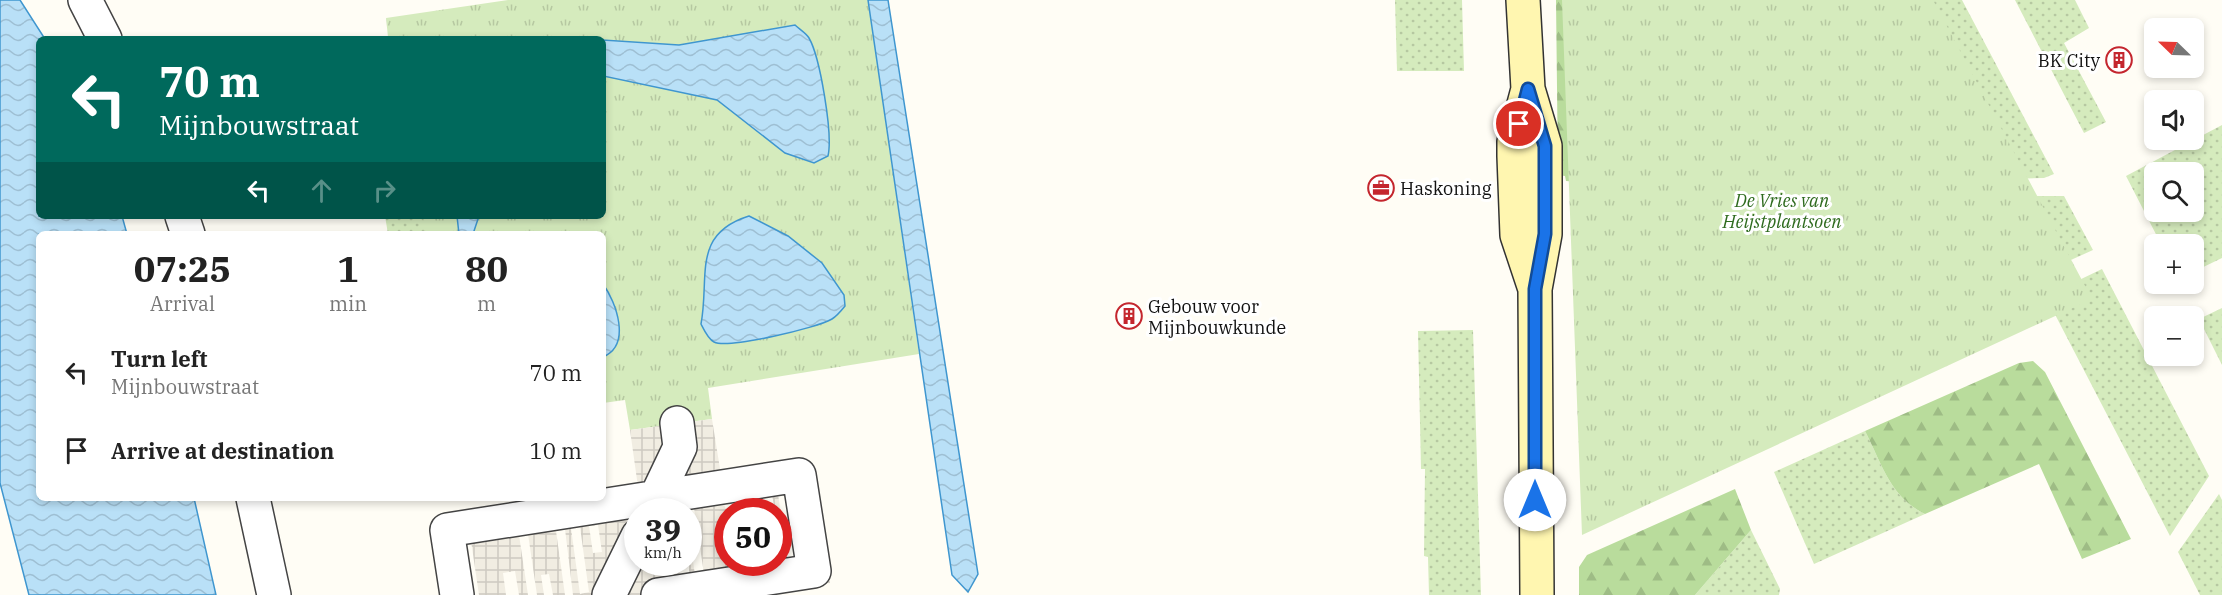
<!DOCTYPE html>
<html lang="en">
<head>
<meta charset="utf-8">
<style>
  :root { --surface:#fff; --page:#f6f6f6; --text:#222; --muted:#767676 }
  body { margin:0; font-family:"IBM Plex Serif",serif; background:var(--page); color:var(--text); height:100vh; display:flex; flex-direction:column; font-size:22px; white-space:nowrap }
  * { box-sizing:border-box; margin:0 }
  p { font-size:20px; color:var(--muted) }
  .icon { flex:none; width:33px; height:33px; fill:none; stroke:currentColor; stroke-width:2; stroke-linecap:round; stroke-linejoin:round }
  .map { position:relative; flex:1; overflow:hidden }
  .details { position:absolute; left:36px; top:231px; width:570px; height:270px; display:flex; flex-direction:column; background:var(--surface); border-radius:9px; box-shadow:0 3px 9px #0003 }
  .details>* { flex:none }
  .top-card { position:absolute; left:36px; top:36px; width:570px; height:183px; border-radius:9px; box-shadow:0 3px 9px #0003; background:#00695c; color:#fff; overflow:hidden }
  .needle { width:39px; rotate:293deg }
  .controls { position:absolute; left:2144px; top:18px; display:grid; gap:12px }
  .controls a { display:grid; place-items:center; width:60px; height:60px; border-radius:9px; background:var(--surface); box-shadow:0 3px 9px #0003; font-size:30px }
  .speed { position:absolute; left:624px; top:498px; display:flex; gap:12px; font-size:30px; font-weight:700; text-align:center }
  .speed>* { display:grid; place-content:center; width:78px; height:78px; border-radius:50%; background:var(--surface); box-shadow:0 3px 9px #0003; line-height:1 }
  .speed small { font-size:15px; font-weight:400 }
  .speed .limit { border:9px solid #d22; background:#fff; color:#111 }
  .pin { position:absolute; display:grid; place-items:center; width:51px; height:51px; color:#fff; margin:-26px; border:3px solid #fff; border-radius:50%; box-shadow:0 2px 6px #0007 }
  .me { position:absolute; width:66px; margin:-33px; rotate:0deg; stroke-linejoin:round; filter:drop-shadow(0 0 4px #0008) }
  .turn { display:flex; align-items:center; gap:21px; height:126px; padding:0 24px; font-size:27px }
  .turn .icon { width:78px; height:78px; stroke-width:2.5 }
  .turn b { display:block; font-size:42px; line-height:51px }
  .lanes { display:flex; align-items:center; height:57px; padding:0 24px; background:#0003; justify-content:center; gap:30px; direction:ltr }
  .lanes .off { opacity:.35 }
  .eta { display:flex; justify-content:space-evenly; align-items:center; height:102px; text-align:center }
  .eta b { font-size:36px; font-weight:700; line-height:42px }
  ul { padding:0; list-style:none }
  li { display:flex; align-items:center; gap:18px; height:78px; padding:0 24px }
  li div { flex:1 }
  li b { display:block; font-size:22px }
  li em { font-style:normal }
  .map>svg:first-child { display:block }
</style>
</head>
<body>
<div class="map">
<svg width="2222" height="595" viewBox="0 0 2222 595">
  <defs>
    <pattern id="grass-dots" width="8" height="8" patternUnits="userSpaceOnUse" patternTransform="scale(1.5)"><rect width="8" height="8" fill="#d5ebbd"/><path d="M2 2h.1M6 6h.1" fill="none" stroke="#b6c8a1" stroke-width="1.8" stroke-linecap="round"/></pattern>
    <pattern id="forest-firs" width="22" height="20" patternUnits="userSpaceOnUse" patternTransform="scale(1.5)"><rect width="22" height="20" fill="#b9dc9c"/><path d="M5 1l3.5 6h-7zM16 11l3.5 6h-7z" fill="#9ebc85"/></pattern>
    <pattern id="park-tufts" width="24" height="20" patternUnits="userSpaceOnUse" patternTransform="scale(1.5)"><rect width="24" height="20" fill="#d5ebbd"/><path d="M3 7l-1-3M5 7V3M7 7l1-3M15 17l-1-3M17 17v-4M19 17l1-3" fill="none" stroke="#b6c8a1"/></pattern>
    <pattern id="plaza-grid" width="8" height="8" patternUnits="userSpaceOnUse" patternTransform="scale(1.5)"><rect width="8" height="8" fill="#f1ede2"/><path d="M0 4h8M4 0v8" fill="none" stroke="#cecac1"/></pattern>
    <pattern id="water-waves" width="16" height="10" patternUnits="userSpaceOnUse" patternTransform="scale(1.5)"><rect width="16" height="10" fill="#b9e0f7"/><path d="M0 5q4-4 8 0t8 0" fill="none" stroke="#9ebfd3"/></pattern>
  </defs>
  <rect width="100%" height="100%" fill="#fffdf5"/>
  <path fill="url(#grass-dots)" fill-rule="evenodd" d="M1395 0H1462L1464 71H1397Z
    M1893 0H1962L2054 174 2044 178 2008 179Z
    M2015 0H2075L2089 28 2064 43 2106 122 2084 133Z
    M2222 125V258L2193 272V244H2161L2126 176ZM2193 172V212H2154V172Z
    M2001 196H2064L2093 250 2042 273Z
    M385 216H457L459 234H388Z
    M2102 269 2209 476 2170 536 2047 299 2050 294Z
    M2222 308V365L2199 319Z
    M1473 330 1481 595H1429L1428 557 1424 556 1425 469H1421L1418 331Z
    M1865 431C1882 464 1890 497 1925 514L1814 564 1774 472Z
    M2219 494 2222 500V595H2200L2178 552Z
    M1751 530 1780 589 1779 595H1695Z"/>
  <path fill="url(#forest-firs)" d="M1556 0H1611L1579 182 1566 181 1565 176 1558 175Z
    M2033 361 2045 372 2131 539 2082 559 2039 464 1925 514C1890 497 1882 464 1865 431L2019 363Z
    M1735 489 1751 530 1695 595H1579V567L1587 555Z"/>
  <path fill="url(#park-tufts)" d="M508 0H868L919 354 708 388 712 419 630 430 625 400 603 403V234H426L423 216H603V39H395V36L388 37 386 18Z
    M1562 0H1933L2092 299 1582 535Z"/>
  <path fill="url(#plaza-grid)" fill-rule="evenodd" d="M712 419 721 475 811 461 830 583 755 595H573L565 529 556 531 565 595H553L549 574 541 575 544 595H537L528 534 519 535 528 595H519L515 571 503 573 506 595H479L471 541 463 542 444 595 432 520 638 487 630 430ZM786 492 796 559 788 561 778 494ZM772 495 775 511 778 512 783 562 744 563 745 568 733 570 732 563 728 562 727 516 724 503 736 501 737 511H763L761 497ZM694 508 704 574 695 575 689 534V576L681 577 678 563H669L672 580 663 581 660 562H638V512L685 511ZM598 525 602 552 593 553 589 526ZM580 527 589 592 580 594 571 528Z"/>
  <path fill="url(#water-waves)" stroke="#3f96cf" stroke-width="1.5" d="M0 0H20L45 39H39V216H122L127 234H39V498H194L216 595H29L0 483Z
    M868 0H888L978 574 968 592 952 575Z
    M795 25C799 29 806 33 809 38 820 57 833 134 828 156L814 163 785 153 717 100 603 76V40L679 45Z
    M457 216H479L473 234H459Z
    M749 216 788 236 822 263 844 295 845 306C841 311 837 316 832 319 817 328 728 349 714 342 708 339 704 330 701 324 710 277 691 234 749 216Z
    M603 284C616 302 632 345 603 357Z"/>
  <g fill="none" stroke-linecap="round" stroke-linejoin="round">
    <g stroke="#444" stroke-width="36">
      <path id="street" d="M85 0 105 39
        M182 216 188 234
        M253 498 274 595
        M649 512 680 447 677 423
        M457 595 447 530 799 475 814 571 658 595
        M609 595 638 536"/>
    </g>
    <g stroke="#333" stroke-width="36">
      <path id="secondary" d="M1523 0 1528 89 1545 146V234L1535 289 1537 595
        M1528 89 1514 142V156L1517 235 1534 286"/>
    </g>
    <use href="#street" stroke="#fff" stroke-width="33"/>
    <use href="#secondary" stroke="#fff6b0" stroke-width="33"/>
  </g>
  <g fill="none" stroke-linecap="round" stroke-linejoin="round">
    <g stroke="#114b97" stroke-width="15">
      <path id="route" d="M1519 124 1528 89 1545 146V234L1535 289V500"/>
    </g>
    <use href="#route" stroke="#1a73e8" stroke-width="10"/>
  </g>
  <defs>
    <g id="building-ring" transform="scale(1.35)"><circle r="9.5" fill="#fff" stroke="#c4262e" stroke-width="1.5"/><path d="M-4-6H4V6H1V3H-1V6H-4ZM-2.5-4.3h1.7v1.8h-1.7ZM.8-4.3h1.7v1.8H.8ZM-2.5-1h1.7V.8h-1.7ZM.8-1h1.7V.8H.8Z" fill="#c4262e"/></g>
    <g id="office-ring" transform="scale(1.35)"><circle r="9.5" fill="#fff" stroke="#c4262e" stroke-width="1.5"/><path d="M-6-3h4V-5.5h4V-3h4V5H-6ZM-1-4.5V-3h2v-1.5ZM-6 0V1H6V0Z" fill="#c4262e"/></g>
  </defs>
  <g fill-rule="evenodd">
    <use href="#building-ring" x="2119" y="60"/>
    <use href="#office-ring" x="1381" y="188"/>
    <use href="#building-ring" x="1129" y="316"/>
  </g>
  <g text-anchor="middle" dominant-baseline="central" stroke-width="6" stroke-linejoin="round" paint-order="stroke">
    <g font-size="18" fill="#111" stroke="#fff" text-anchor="start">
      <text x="2100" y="60" text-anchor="end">BK City</text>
      <text x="1400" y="188">Haskoning</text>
      <text x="1148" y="306">Gebouw voor<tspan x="1148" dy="21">Mijnbouwkunde</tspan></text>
    </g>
    <g font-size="18" font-style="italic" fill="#2f6b1f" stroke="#fff">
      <text x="1782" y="200">De Vries van<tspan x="1782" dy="21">Heijstplantsoen</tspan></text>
    </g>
  </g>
</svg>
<div class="controls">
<a><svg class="needle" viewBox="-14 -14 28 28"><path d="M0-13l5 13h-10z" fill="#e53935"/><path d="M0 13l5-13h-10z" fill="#767676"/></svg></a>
<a><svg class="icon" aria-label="sound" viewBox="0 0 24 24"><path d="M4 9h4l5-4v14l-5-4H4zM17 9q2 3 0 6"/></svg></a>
<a><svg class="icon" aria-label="search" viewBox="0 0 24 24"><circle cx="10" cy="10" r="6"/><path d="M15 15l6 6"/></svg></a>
<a>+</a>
<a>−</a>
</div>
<div class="speed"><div>39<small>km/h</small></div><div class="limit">50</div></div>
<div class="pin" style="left:1519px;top:124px;background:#d93025"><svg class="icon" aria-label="arrive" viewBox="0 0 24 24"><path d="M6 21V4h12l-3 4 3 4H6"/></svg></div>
<svg class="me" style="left:1535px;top:500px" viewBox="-20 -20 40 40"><circle r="19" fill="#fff"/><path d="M0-13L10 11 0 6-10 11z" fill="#1a73e8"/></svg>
<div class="top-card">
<div class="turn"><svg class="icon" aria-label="left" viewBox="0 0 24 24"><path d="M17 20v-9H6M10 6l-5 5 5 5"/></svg><div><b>70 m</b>Mijnbouwstraat</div></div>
<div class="lanes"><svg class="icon" aria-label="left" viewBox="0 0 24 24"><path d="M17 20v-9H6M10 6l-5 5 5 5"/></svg><svg class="icon off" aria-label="ahead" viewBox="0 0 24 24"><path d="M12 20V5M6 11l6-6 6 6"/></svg><svg class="icon off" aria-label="right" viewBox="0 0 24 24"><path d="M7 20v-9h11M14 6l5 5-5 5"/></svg></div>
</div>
<section class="details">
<div class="eta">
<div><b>07:25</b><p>Arrival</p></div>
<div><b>1</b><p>min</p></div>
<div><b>80</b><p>m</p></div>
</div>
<ul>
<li><svg class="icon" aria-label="left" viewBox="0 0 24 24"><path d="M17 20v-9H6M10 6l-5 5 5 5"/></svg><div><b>Turn left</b><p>Mijnbouwstraat</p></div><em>70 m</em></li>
<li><svg class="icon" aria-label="arrive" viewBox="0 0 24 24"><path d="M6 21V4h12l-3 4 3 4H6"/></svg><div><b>Arrive at destination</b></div><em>10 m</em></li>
</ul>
</section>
</div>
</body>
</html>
